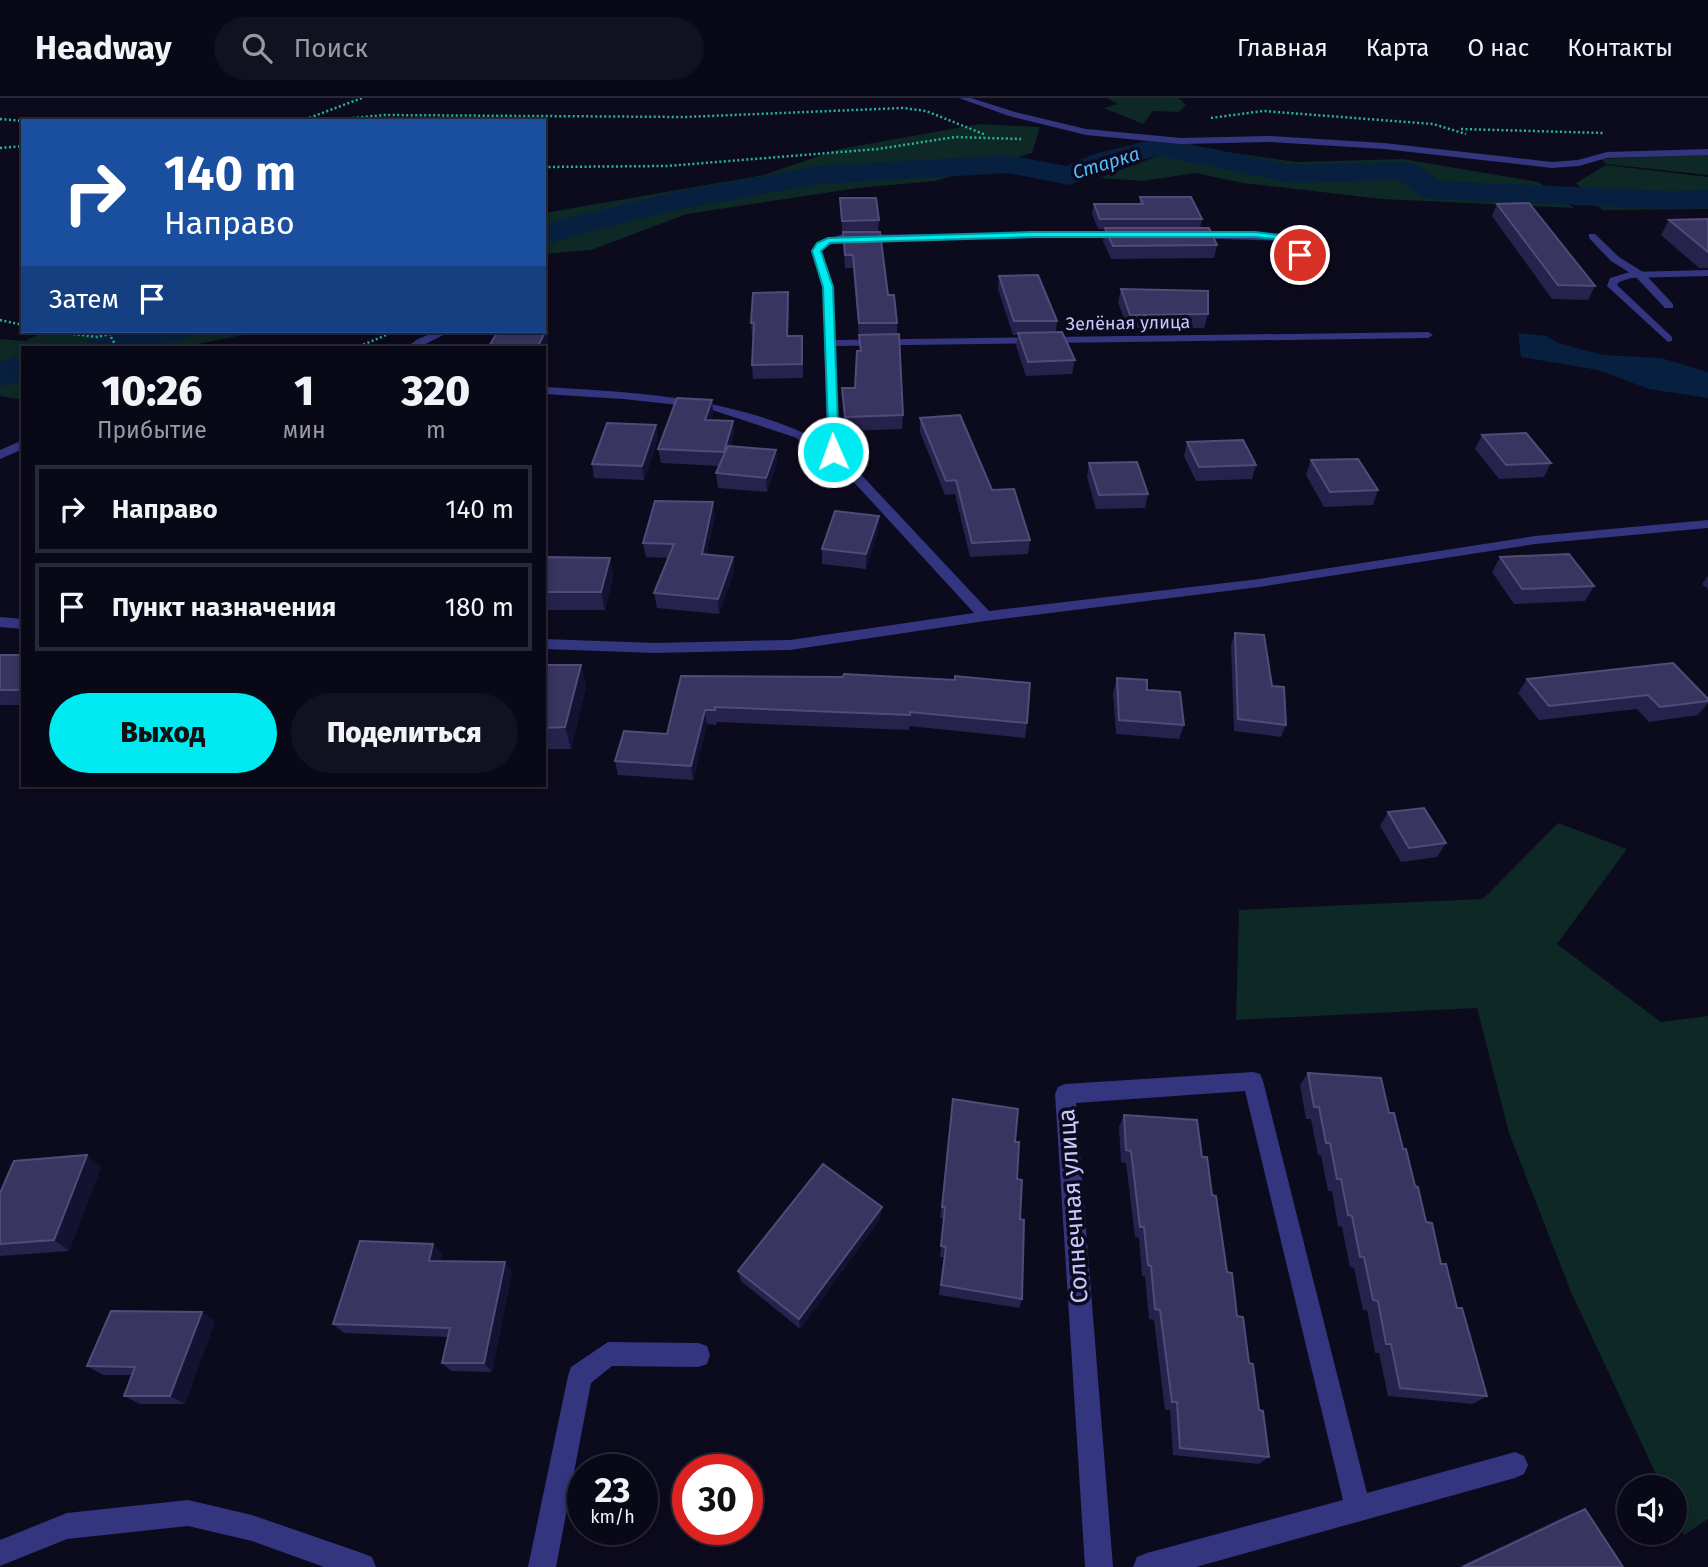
<!DOCTYPE html>
<html lang="ru">
<head>
<meta charset="utf-8">
<style>
  :root { --surface:#090816; --page:#12111f; --text:#f1f3f6; --muted:#999aa1; --line:#292935; --accent:#00eaf2 }
  body { margin:0; font-family:"Fira Sans",sans-serif; background:var(--page); color:var(--text); height:100vh; display:flex; flex-direction:column; font-size:26px; white-space:nowrap }
  * { box-sizing:border-box; margin:0 }
  p { font-size:23px; color:var(--muted) }
  .icon { flex:none; width:38px; height:38px; fill:none; stroke:currentColor; stroke-width:2; stroke-linecap:round; stroke-linejoin:round }
  .map { position:relative; flex:1; overflow:hidden }
  .side { position:absolute; left:21px; top:248px; width:525px; height:441px; display:flex; flex-direction:column; background:var(--surface); border-radius:0px; box-shadow:0 4px 10px #0003,0 0 0 2px var(--line) }
  .side>* { flex:none }
  .guide { position:absolute; left:21px; top:21px; width:525px; height:214px; border-radius:0px; box-shadow:0 4px 10px #0003,0 0 0 2px var(--line); background:#1a4fa0; color:#fff; overflow:hidden }
  .fabs { position:absolute; left:1617px; top:1377px; display:grid; gap:14px }
  .fabs a { display:grid; place-items:center; width:70px; height:70px; border-radius:50%; background:var(--surface); box-shadow:0 4px 10px #0003,0 0 0 2px var(--line); font-size:35px }
  .speed { position:absolute; left:567px; top:1356px; display:flex; gap:14px; font-size:35px; font-weight:700; text-align:center }
  .speed>* { display:grid; place-content:center; width:91px; height:91px; border-radius:50%; background:var(--surface); box-shadow:0 4px 10px #0003,0 0 0 2px var(--line); line-height:1 }
  .speed small { font-size:18px; font-weight:400 }
  .speed .limit { border:10px solid #d22; background:#fff; color:#111 }
  .pin { position:absolute; display:grid; place-items:center; width:60px; height:60px; color:#fff; margin:-30px; border:4px solid #fff; border-radius:50%; box-shadow:0 2px 7px #0007 }
  .me { position:absolute; width:77px; margin:-38px; rotate:358deg; stroke-linejoin:round; filter:drop-shadow(0 0 5px #0008) }
  .turn { display:flex; align-items:center; gap:24px; height:147px; padding:0 28px; font-size:32px }
  .turn .icon { width:91px; height:91px; stroke-width:2.5 }
  .turn b { display:block; font-size:49px; line-height:60px }
  .then { display:flex; align-items:center; height:66px; padding:0 28px; background:#0003; gap:14px; font-size:26px }
  .eta { display:flex; justify-content:space-evenly; align-items:center; height:119px; text-align:center }
  .eta b { font-size:42px; font-weight:800; line-height:49px }
  .primary-button { display:flex; gap:14px; margin-top:auto; padding:14px 28px }
  .primary-button a { flex:1; height:80px; border-radius:42px; background:var(--accent); color:#111; font-size:28px; font-weight:800; line-height:80px; text-align:center }
  .primary-button a+a { background:var(--page); color:var(--text) }
  ul { padding:0; list-style:none }
  li { display:flex; align-items:center; gap:21px; height:88px; margin:0 14px 10px; padding:0 14px; border:4px solid var(--line); border-radius:0px }
  li div { flex:1 }
  li b { display:block; font-size:26px }
  li em { font-style:normal }
  header { display:flex; align-items:center; gap:42px; box-sizing:border-box; height:98px; padding:0 35px; background:var(--surface); border-bottom:2px solid var(--line) }
  header strong { font-size:33px }
  nav { display:flex; gap:38px; margin-inline-start:auto; font-size:24px }
  .search { width:490px; height:63px; background:var(--page); display:flex; align-items:center; gap:18px; box-sizing:border-box; padding:0 24px; border-radius:38px; color:var(--muted); font-size:26px }
  .map>svg:first-child { display:block }
</style>
</head>
<body>
<header>
<strong>Headway</strong>
<div class="search"><svg class="icon" aria-label="search" viewBox="0 0 24 24"><circle cx="10" cy="10" r="6"/><path d="M15 15l6 6"/></svg>Поиск</div>
<nav><a>Главная</a><a>Карта</a><a>О нас</a><a>Контакты</a></nav>
</header>
<div class="map">
<svg width="1708" height="1469" viewBox="0 0 1708 1469">
  <rect width="100%" height="100%" fill="#0c0a1d"/>
  <path fill="#0d2825" d="M1107 0H1179L1186 7 1179 14 1153 13 1143 26 1104 10 1118 6Z
    M980 26 1040 29 1032 55 935 83 858 90 687 116 591 152 544 156V115L764 77 839 51Z
    M1185 48 1297 64 1403 61 1538 84 1574 110 1382 101 1243 85 1195 75 1143 83 1099 80Z
    M1708 56V77L1606 66 1602 61Z
    M1606 67 1708 79V111L1602 112 1576 85Z
    M45 233H263L177 250H23V302L0 298V241L25 243Z
    M1558 725 1627 751 1557 846 1661 924 1708 918V1421L1684 1437 1675 1417V1390L1662 1389 1571 1194 1509 1035 1477 910 1236 922 1239 812 1483 801Z"/>
  <path fill="#08203f" d="M1518 235 1546 238 1558 245 1603 257 1661 260 1708 274V300L1649 291 1598 272 1521 259Z"/>
  <g fill="none" stroke-linecap="round" stroke-linejoin="round">
    <path fill="#08203f" fill-rule="evenodd" d="M1159 40 1292 67 1406 64 1417 67 1440 83 1668 93 1708 92V110L1668 111 1433 101 1422 99 1399 82 1292 85 1159 58 1114 68 1070 87 1008 75 819 86 671 113 544 146V126L670 95 819 68 1008 57 1066 68 1094 56Z
      M126 233H191L185 241 147 250H83L89 242Z
      M23 258V282L0 288V264Z"/>
    <path stroke="#26b4a2" stroke-width="2.5" stroke-dasharray="2 2.5" stroke-linecap="butt" d="M1211 20 1263 13 1433 26 1466 36
      M0 21 23 23
      M301 23 362 0
      M321 23 384 17 685 19 903 10 926 13 986 37
      M1461 31 1603 35
      M0 50 23 48
      M544 69 667 68 878 51 955 39 1021 41
      M0 222 23 227
      M51 233 97 239 124 233
      M111 239 117 250
      M355 250 396 233"/>
    <path fill="#33357f" fill-rule="evenodd" d="M959 0H971L1015 14 1086 31 1181 40 1269 38 1384 45 1552 64 1578 62 1607 54 1708 51V57L1607 60 1579 68 1552 70 1384 51 1269 44 1181 46 1086 37 1009 18Z
      M1589 136H1595L1619 159 1643 174 1673 206V210H1665L1635 178 1611 163 1589 140Z
      M1284 138H1290L1317 174 1316 176H1308L1282 140Z
      M437 233H451L418 250H405L418 241Z
      M23 342V351L0 361V352Z
      M608 1244 698 1245 707 1248 710 1257 707 1266 698 1269 612 1268 591 1285 556 1469H528L568 1278 571 1269Z"/>
    <path fill="#33357f" fill-rule="evenodd" d="M1126 134 1129 135V139L841 143 824 149 822 153 833 189 835 242 1428 234 1433 237 1428 240 835 248 839 353 989 513 1259 481 1535 438 1708 422V430L1535 446 1259 489 985 523 790 552 655 555 544 551V541L655 545 790 542 974 515 829 357 794 339 706 310 623 301 544 296V289C644 295 736 299 827 346L823 189 812 153 817 145 840 137Z
      M1186 135 1287 137 1292 140 1287 143 1189 140 1186 139Z
      M1708 172V178L1631 180 1619 184 1617 187 1672 239V243L1668 244 1607 188 1610 180 1630 174Z
      M0 519 23 521V531L0 529Z
      M1253 974 1260 976 1263 983 1367 1395 1515 1354 1524 1358 1528 1367 1524 1376 1515 1380 1196 1469H1133L1137 1459 1147 1455 1343 1402 1245 993 1076 1005 1113 1469H1085L1055 996 1058 989 1065 986Z
      M188 1402 252 1417 362 1455 372 1459 376 1469H324L252 1443 188 1428 67 1441 0 1468V1442L67 1415Z"/>
  </g>
  <path fill="#27224c" d="M1140 99 1202 121 1200 130 1217 147 1214 160 1111 161 1103 143 1105 131H1098L1092 116 1094 106H1139Z
    M840 100 879 122 878 134 888 197 897 225V236L903 317 902 331 845 333 842 290H855L860 253 859 239 853 170H845Z
    M1497 106 1595 188 1588 202 1552 201 1492 118Z
    M1708 121V170H1699L1661 137 1669 122Z
    M999 178 1057 223 1056 234 1075 262 1072 276 1026 278 1016 248 1018 237H1013L998 191Z
    M1121 191 1208 216 1204 230H1128L1118 205Z
    M789 208 788 238H802L803 280 753 281 752 267 754 239H752L751 225Z
    M712 302 713 316 711 322 733 323 734 337 731 348 776 352 777 366 767 394 718 390 716 375 720 368 661 365 658 351Z
    M920 320 992 392 1030 442 1028 456 970 459 955 396 945 397 920 334Z
    M656 327 658 341 644 382 594 380 592 366Z
    M1482 337 1551 365 1544 379 1499 381 1475 351Z
    M1187 344 1256 367 1252 381 1196 383 1184 358Z
    M1311 362 1378 392 1373 407 1324 409 1306 377Z
    M1089 365 1148 396 1145 410 1096 411 1087 379Z
    M713 404 715 419 706 457 733 459 734 474 719 516 657 510 654 495 669 460 646 459 643 445Z
    M879 418 878 433 866 471 822 466V451Z
    M544 459 610 460 613 478 605 512H544Z
    M1500 459 1594 488 1585 503 1514 506 1492 474Z
    M1708 478V491L1702 486Z
    M1235 535 1272 588 1286 627 1281 639 1234 633 1231 547Z
    M0 557H23V607H0Z
    M544 567H581L586 589 571 651H544Z
    M681 578 1027 625 1025 640 909 628V632L717 624 716 627 707 626 693 682 618 677 615 663 667 636Z
    M1117 580 1147 592 1184 627 1179 641 1116 636 1113 595Z
    M1527 581 1708 601V605L1698 617 1649 624 1637 611 1539 622 1518 595Z
    M1388 714 1446 745 1437 759 1401 764 1380 728Z
    M1308 975 1389 1015 1403 1051 1426 1124 1457 1210 1487 1298 1473 1306 1388 1298 1379 1255H1375L1367 1212H1363L1354 1170 1350 1169 1342 1129 1338 1128 1332 1093H1328L1321 1057H1318L1311 1021H1306L1300 987Z
    M953 1001 1015 1044 1020 1121 1022 1201 1019 1210 939 1197 944 1159H940L944 1120H940Z
    M1124 1017 1202 1059 1212 1097 1227 1174 1249 1265 1269 1359 1259 1366 1173 1357 1170 1312H1165L1154 1222 1149 1221 1145 1178H1142L1139 1140 1135 1139 1126 1065 1121 1064 1119 1029Z
    M101 1069 69 1153 0 1158V1095Z
    M881 1120 800 1231 741 1183 738 1173Z
    M442 1156 440 1163 505 1164 512 1174 492 1274 451 1273 442 1265 448 1239 344 1235 333 1226Z
    M215 1223 185 1306H140L124 1298 132 1277H103L87 1268Z
    M1585 1411 1623 1469H1459L1568 1417Z"/>
  <path fill="#151131" d="M546 232 549 245 544 255V250H537Z
    M712 302 713 316 706 336 705 322Z
    M733 323 734 337 725 368 724 354Z
    M656 327 658 341 644 382 642 368Z
    M776 352 777 366 767 394 766 380Z
    M713 404 715 419 703 471 702 456Z
    M879 418 878 433 866 471V456Z
    M733 459 734 474 719 516 718 501Z
    M610 460 613 478 605 512 601 494Z
    M581 567 586 589 571 651 565 629Z
    M705 612 707 626 693 682 691 668Z
    M87 1057 101 1069 69 1153 54 1142Z
    M882 1109 881 1120 800 1231 799 1221Z
    M433 1146 442 1156 437 1173 429 1163Z
    M505 1164 512 1174 492 1274 484 1265Z
    M202 1214 215 1223 185 1306 170 1298Z"/>
  <path fill="#393460" stroke="#504b79" stroke-width="2" d="M1140 99H1191L1202 121H1100L1094 106H1143Z
    M840 100H876L879 122 842 123Z
    M1529 105 1595 188 1558 187 1497 106Z
    M1708 121V154L1669 122Z
    M1105 130H1209L1217 147 1113 148Z
    M843 134H880L888 197H894L897 225H859L853 157H845Z
    M1038 177 1057 223H1014L999 178Z
    M1121 191 1208 193V216L1130 217Z
    M788 194 787 238H802V266L752 267 754 225H751L753 195Z
    M544 232H546L537 250H488L498 233H544Z
    M1062 234 1075 262 1028 264 1018 235Z
    M899 236 903 317 845 319 842 290H855L857 253H861L859 237Z
    M677 300 712 302 705 322 733 323 724 354 658 351Z
    M960 317 992 392 1014 391 1030 442 972 445 956 382 946 383 920 320Z
    M607 325 656 327 642 368 592 366Z
    M1526 335 1551 365 1506 367 1482 337Z
    M1243 342 1256 367 1199 369 1187 344Z
    M728 348 776 352 766 380 716 375Z
    M1358 361 1378 392 1330 394 1311 362Z
    M1137 364 1148 396 1099 397 1089 365Z
    M655 403 713 404 702 456 733 459 718 501 654 495 674 446 643 445Z
    M835 413 879 418 866 456 822 451Z
    M1569 456 1594 488 1522 491 1500 459Z
    M544 459 610 460 601 494H544Z
    M1235 535 1264 537 1272 588 1284 589 1286 627 1238 621Z
    M0 557H23V592H0Z
    M1673 565 1708 601V603L1660 609 1648 597 1549 608 1527 581Z
    M544 567H581L565 629 544 630Z
    M844 576 955 582V578L1030 585 1027 625 910 614V617L715 609V612H705L691 668 615 663 624 633 667 636 681 578 843 579Z
    M1117 580 1147 582V592L1180 594 1184 627 1119 622Z
    M1424 710 1446 745 1409 750 1388 714Z
    M1308 975 1381 980 1389 1015H1394L1403 1051H1406L1415 1088 1418 1089 1426 1124 1432 1125 1441 1166H1446L1457 1210H1462L1487 1298 1400 1290 1391 1246H1386L1378 1203 1373 1202 1364 1159H1360L1352 1118 1348 1117 1341 1081H1337L1330 1045H1326L1319 1009H1314Z
    M953 1001 1018 1011 1015 1044H1019L1017 1081 1022 1082 1020 1121 1024 1122 1022 1201 941 1187 946 1149 941 1148 945 1109H942Z
    M1124 1017 1197 1022 1202 1059H1207L1212 1097 1216 1098 1227 1174 1232 1175 1237 1218 1243 1219 1249 1265 1253 1266 1259 1312 1263 1313 1269 1359 1180 1350 1177 1304H1172L1160 1212 1155 1211 1151 1168 1148 1167 1144 1129H1140L1131 1053 1126 1052Z
    M87 1057 54 1142 0 1146V1095L14 1063Z
    M823 1066 882 1109 799 1221 738 1173Z
    M360 1143 433 1146 429 1163 505 1164 484 1265H442L450 1230 333 1226Z
    M111 1213 202 1214 170 1298H124L135 1269 87 1268Z
    M1585 1411 1623 1469H1463Z"/>
  <path fill="#00eaf2" stroke="#00989d" stroke-width="2" d="M1031 134H1255L1290 138 1304 157 1296 159 1284 142 1255 139H1031L830 145 821 153 833 189 839 354 829 357 823 189 812 153 817 145 828 140Z"/>
  <g text-anchor="middle" dominant-baseline="central" stroke-width="7" stroke-linejoin="round" paint-order="stroke">
    <g font-size="18" fill="#cac7ff" stroke="#0c0a1d">
      <text transform="translate(1128 225) rotate(-1)">Зелёная улица</text>
    </g>
    <g font-size="19" font-style="italic" fill="#5bf" stroke="#0c0a1d">
      <text transform="translate(1106 65) rotate(-17)">Старка</text>
    </g>
    <g font-size="24" fill="#cac7ff" stroke="#0c0a1d">
      <text transform="translate(1073 1108) rotate(-94)">Солнечная улица</text>
    </g>
  </g>
</svg>
<div class="fabs">
<a><svg class="icon" aria-label="sound" viewBox="0 0 24 24"><path d="M4 9h4l5-4v14l-5-4H4zM17 9q2 3 0 6"/></svg></a>
</div>
<div class="speed"><div>23<small>km/h</small></div><div class="limit">30</div></div>
<div class="pin" style="left:1300px;top:157px;background:#d93025"><svg class="icon" aria-label="arrive" viewBox="0 0 24 24"><path d="M6 21V4h12l-3 4 3 4H6"/></svg></div>
<svg class="me" style="left:833px;top:354px" viewBox="-20 -20 40 40"><circle r="17" fill="#00eaf2" stroke="#fff" stroke-width="3"/><path d="M0-11L8 9 0 5-8 9z" fill="#fff"/></svg>
<div class="guide">
<div class="turn"><svg class="icon" aria-label="right" viewBox="0 0 24 24"><path d="M7 20v-9h11M14 6l5 5-5 5"/></svg><div><b>140 m</b>Направо</div></div>
<div class="then">Затем<svg class="icon" aria-label="arrive" viewBox="0 0 24 24"><path d="M6 21V4h12l-3 4 3 4H6"/></svg></div>
</div>
<section class="side">
<div class="eta">
<div><b>10:26</b><p>Прибытие</p></div>
<div><b>1</b><p>мин</p></div>
<div><b>320</b><p>m</p></div>
</div>
<ul>
<li><svg class="icon" aria-label="right" viewBox="0 0 24 24"><path d="M7 20v-9h11M14 6l5 5-5 5"/></svg><div><b>Направо</b></div><em>140 m</em></li>
<li><svg class="icon" aria-label="arrive" viewBox="0 0 24 24"><path d="M6 21V4h12l-3 4 3 4H6"/></svg><div><b>Пункт назначения</b></div><em>180 m</em></li>
</ul>
<div class="primary-button"><a>Выход</a><a>Поделиться</a></div>
</section>
</div>
</body>
</html>
